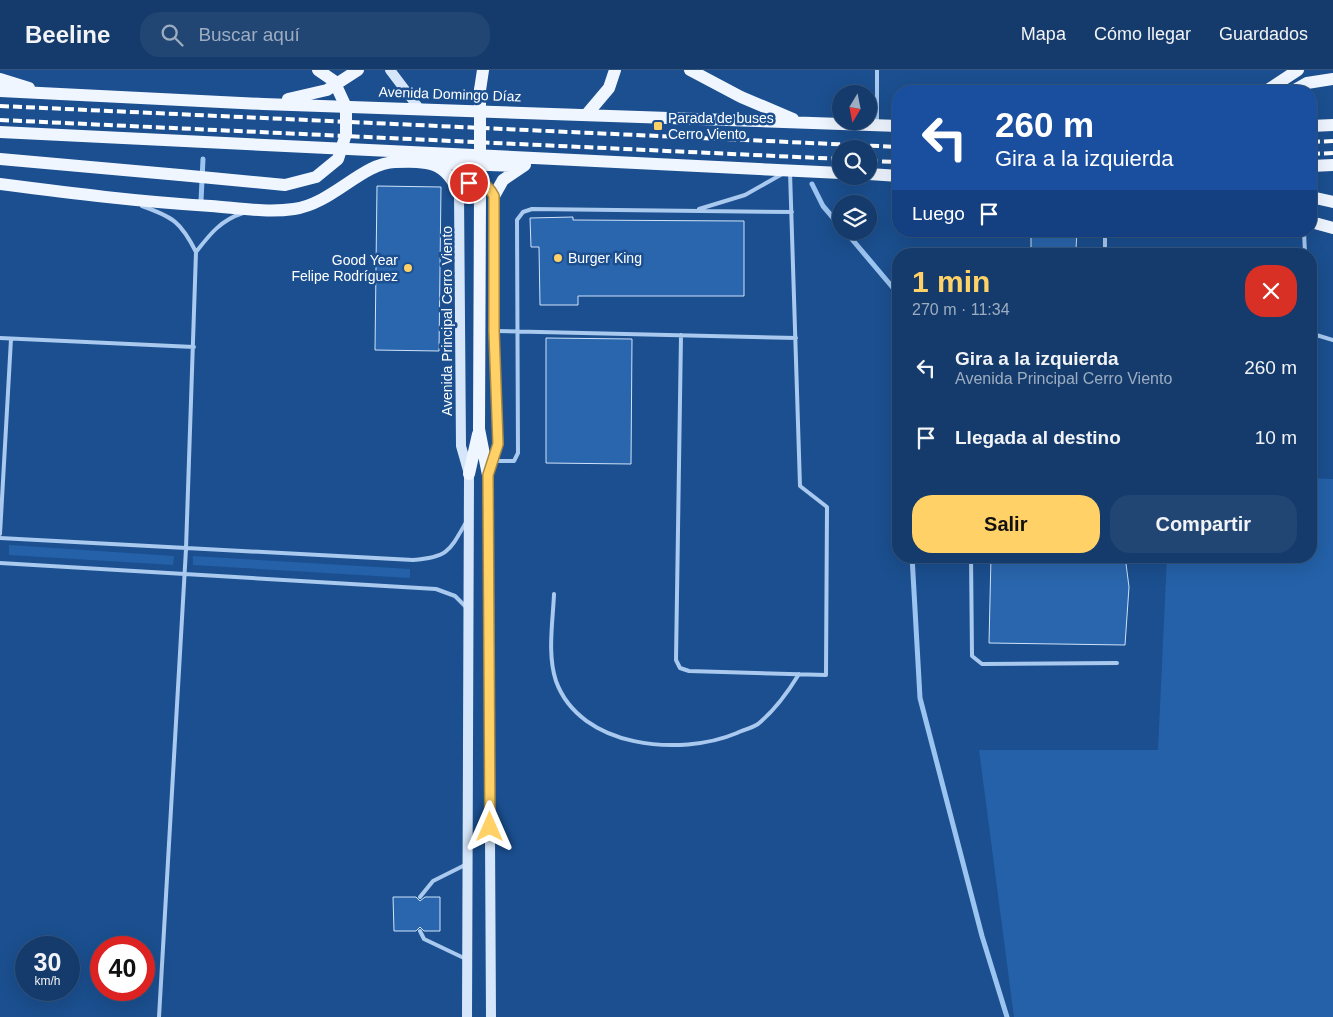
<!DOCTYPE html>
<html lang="es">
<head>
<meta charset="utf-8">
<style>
  :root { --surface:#143b6b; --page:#214673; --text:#f1f3f6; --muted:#9dadc1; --line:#33557e; --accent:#ffd166 }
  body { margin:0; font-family:Helvetica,sans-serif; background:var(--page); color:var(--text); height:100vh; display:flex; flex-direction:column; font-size:19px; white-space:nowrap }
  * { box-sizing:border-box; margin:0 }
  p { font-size:16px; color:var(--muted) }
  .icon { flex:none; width:28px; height:28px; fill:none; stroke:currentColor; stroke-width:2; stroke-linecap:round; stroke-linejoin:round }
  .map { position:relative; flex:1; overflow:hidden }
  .side { position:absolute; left:892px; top:178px; width:425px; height:315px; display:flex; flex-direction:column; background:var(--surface); border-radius:20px; box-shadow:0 5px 20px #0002,0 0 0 1px var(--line) }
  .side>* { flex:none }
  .hud { position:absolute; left:892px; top:15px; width:425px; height:152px; border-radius:20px; box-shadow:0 5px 20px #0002,0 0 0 1px var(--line); background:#1a4fa0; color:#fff; overflow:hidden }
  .needle { width:32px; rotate:190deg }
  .tools { position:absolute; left:832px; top:15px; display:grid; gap:10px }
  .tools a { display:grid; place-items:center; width:45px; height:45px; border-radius:50%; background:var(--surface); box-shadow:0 5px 20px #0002,0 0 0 1px var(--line); font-size:25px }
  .speed { position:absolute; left:15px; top:866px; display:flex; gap:10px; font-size:25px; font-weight:700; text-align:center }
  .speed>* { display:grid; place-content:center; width:65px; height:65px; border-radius:50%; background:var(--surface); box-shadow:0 5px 20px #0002,0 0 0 1px var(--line); line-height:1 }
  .speed small { font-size:12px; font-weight:400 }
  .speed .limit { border:8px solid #d22; background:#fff; color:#111 }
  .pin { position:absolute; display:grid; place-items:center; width:42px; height:42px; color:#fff; margin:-21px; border:2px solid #fff; border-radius:50%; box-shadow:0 1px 5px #0007 }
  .me { position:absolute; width:55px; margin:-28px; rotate:0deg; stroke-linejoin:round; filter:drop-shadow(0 0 4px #0008) }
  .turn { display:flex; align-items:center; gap:18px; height:105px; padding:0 20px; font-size:22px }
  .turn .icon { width:65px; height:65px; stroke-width:2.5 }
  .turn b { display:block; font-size:35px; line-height:42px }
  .then { display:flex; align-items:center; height:48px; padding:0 20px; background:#0003; gap:10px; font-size:19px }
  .round { display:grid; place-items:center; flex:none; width:52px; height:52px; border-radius:20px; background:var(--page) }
  .overview { display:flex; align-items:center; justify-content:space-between; height:85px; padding:0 20px }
  h1 { font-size:30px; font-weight:700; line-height:38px; color:var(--accent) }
  .cta { display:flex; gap:10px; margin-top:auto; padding:10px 20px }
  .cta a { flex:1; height:58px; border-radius:20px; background:var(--accent); color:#111; font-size:20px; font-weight:700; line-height:58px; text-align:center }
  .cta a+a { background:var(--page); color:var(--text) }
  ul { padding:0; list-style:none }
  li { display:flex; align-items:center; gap:15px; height:70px; padding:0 20px }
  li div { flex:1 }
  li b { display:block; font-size:19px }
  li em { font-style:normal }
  header { display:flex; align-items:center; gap:30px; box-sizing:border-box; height:70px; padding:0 25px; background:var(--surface); border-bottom:1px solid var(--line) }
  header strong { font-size:24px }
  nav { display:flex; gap:28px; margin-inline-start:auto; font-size:18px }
  .search { width:350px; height:45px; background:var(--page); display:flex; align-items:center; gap:12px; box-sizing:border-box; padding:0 18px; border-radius:20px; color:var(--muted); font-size:19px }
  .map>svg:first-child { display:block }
</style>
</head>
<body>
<header>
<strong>Beeline</strong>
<div class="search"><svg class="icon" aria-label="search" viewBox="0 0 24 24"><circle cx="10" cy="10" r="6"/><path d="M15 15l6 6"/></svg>Buscar aquí</div>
<nav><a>Mapa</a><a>Cómo llegar</a><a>Guardados</a></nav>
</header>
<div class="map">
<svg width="1333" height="947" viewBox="0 0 1333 947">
  <rect width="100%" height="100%" fill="#1b4f8f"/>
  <path fill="#2461a8" d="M1311 408 1333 409V947H1014L979 680H1158L1167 486H1311Z
    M9 475 174 486 173 495 9 485Z
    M193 486 410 499V508L193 495Z"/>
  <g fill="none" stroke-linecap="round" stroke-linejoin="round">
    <path stroke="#9cc4f0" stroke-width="5" d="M812 114 823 136 841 157
      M201 131 203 89
      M845 161 894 219 899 234
      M912 486 920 628 982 866 1007 947"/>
  </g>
  <path fill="#2a66ad" stroke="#cfe3fa" d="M377 116 441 117 439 281 375 280Z
    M573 147V150L744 151V226H578V235H540L539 177H531L530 148Z
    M1031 161H1077L1076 179H1031Z
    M546 268 632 269 631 394 546 393Z
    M991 486H1125L1129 517 1125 575 989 573Z
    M393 827H416L420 831 425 827H440V861H424L420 857 416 861H394Z"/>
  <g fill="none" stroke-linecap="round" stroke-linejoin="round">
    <path stroke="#a9c9ee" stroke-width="4" d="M877 52V0
      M142 136C173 147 181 152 196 182L186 479 159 947
      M699 139 745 125 784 103
      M1304 161 1305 184
      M196 182C210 164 221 150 243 143
      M1105 184V161
      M496 261 796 268
      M1311 261 1313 264 1333 270
      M681 265 676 590 680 598 689 601 826 605 827 437 800 416 790 102
      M0 268 194 277
      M495 391H514L518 383 517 150 523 142 532 139 792 142
      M0 464 11 269
      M0 468 413 490C447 487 449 482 465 454
      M971 486 972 586 982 594 1117 593
      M0 493 436 519 455 526 466 537
      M554 524C553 551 547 584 556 611 580 678 680 687 737 663 743 660 752 658 758 654 774 641 788 622 799 604
      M420 827 433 811 465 795
      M420 861 424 869 466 889"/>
    <path stroke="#d6e6fa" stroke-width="10" d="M390 0 418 37
      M467 947 469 404 461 376 459 124C471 107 485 110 494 126V261L498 374 488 405 491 947"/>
    <path stroke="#f0f6ff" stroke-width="12" d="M690 0 741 27 793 49
      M0 9 29 18
      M480 20 483 0
      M0 21 263 34 899 56
      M1266 21 1298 0
      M1293 21 1307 13 1333 9
      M288 29 327 20 358 0
      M587 44 609 18 615 0
      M1311 56 1333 55
      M0 62 841 103
      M0 89 180 105
      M433 93 521 96
      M1311 96 1333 95
      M869 104 899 106
      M0 114C70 123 140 132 211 136 238 138 267 143 294 139 332 134 362 93 395 92 428 91 446 91 459 124
      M480 123 479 359 488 405
      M494 126 503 110 525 95
      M1311 127 1333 132
      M1311 152 1333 158
      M469 404 478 364"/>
    <path stroke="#fff" stroke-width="4" stroke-dasharray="9 4" stroke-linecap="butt" d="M0 36 899 77
      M0 50 841 89
      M1311 72 1333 71
      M1311 84 1333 83
      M869 91 899 92"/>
    <path stroke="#f0f6ff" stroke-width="12" d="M480 20V123
      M180 105 285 115 316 107 338 89 346 64V37L334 11 318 0"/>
  </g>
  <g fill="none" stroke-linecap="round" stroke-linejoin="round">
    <g stroke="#a68842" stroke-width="12">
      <path id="route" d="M469 113C482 110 488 115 494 126V261L498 374 488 405 490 757"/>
    </g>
    <use href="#route" stroke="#ffd166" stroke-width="9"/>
  </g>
  <g fill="#ffd166" stroke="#1b4f8f" stroke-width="2">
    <rect x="653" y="51" width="10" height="10" rx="2.5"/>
    <circle cx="558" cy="188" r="5"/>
    <circle cx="408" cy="198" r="5"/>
  </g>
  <g text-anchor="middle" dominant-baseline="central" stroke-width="5" stroke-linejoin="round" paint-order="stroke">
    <g font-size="14" fill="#fff" stroke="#1b4f8f">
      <text transform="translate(450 24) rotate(2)">Avenida Domingo Díaz</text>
      <text transform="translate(447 251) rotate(-90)">Avenida Principal Cerro Viento</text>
    </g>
    <g font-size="14" fill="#fff" stroke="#1b4f8f" text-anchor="start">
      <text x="668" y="48">Parada de buses<tspan x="668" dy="16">Cerro Viento</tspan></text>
      <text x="568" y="188">Burger King</text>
      <text x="398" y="190" text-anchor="end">Good Year<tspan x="398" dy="16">Felipe Rodríguez</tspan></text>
    </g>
  </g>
</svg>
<div class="tools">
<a><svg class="needle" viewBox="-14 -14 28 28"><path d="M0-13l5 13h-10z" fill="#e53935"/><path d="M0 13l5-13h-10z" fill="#9dadc1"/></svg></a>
<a><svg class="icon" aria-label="search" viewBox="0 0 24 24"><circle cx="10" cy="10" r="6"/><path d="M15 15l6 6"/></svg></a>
<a><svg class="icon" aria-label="layers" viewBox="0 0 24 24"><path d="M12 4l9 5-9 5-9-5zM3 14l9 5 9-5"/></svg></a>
</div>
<div class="speed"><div>30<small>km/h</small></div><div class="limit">40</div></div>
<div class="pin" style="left:469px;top:113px;background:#d93025"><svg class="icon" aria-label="arrive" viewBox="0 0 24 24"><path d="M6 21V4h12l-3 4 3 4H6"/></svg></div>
<svg class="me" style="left:490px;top:757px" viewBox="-20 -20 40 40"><path d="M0-17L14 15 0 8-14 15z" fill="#ffd166" stroke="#fff" stroke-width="4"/></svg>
<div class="hud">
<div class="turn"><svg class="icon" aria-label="left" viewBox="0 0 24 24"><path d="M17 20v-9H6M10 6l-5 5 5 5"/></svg><div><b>260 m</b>Gira a la izquierda</div></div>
<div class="then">Luego<svg class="icon" aria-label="arrive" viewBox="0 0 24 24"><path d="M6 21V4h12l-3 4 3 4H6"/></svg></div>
</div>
<section class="side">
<div class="overview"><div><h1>1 min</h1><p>270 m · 11:34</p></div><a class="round" style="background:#d93025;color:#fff"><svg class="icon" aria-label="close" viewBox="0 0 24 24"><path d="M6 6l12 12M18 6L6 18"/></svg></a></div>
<ul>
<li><svg class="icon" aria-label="left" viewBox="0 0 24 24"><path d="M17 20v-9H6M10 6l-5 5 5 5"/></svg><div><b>Gira a la izquierda</b><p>Avenida Principal Cerro Viento</p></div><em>260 m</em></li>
<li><svg class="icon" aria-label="arrive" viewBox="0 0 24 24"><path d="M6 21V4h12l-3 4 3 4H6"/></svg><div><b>Llegada al destino</b></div><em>10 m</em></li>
</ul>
<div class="cta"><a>Salir</a><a>Compartir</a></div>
</section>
</div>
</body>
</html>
